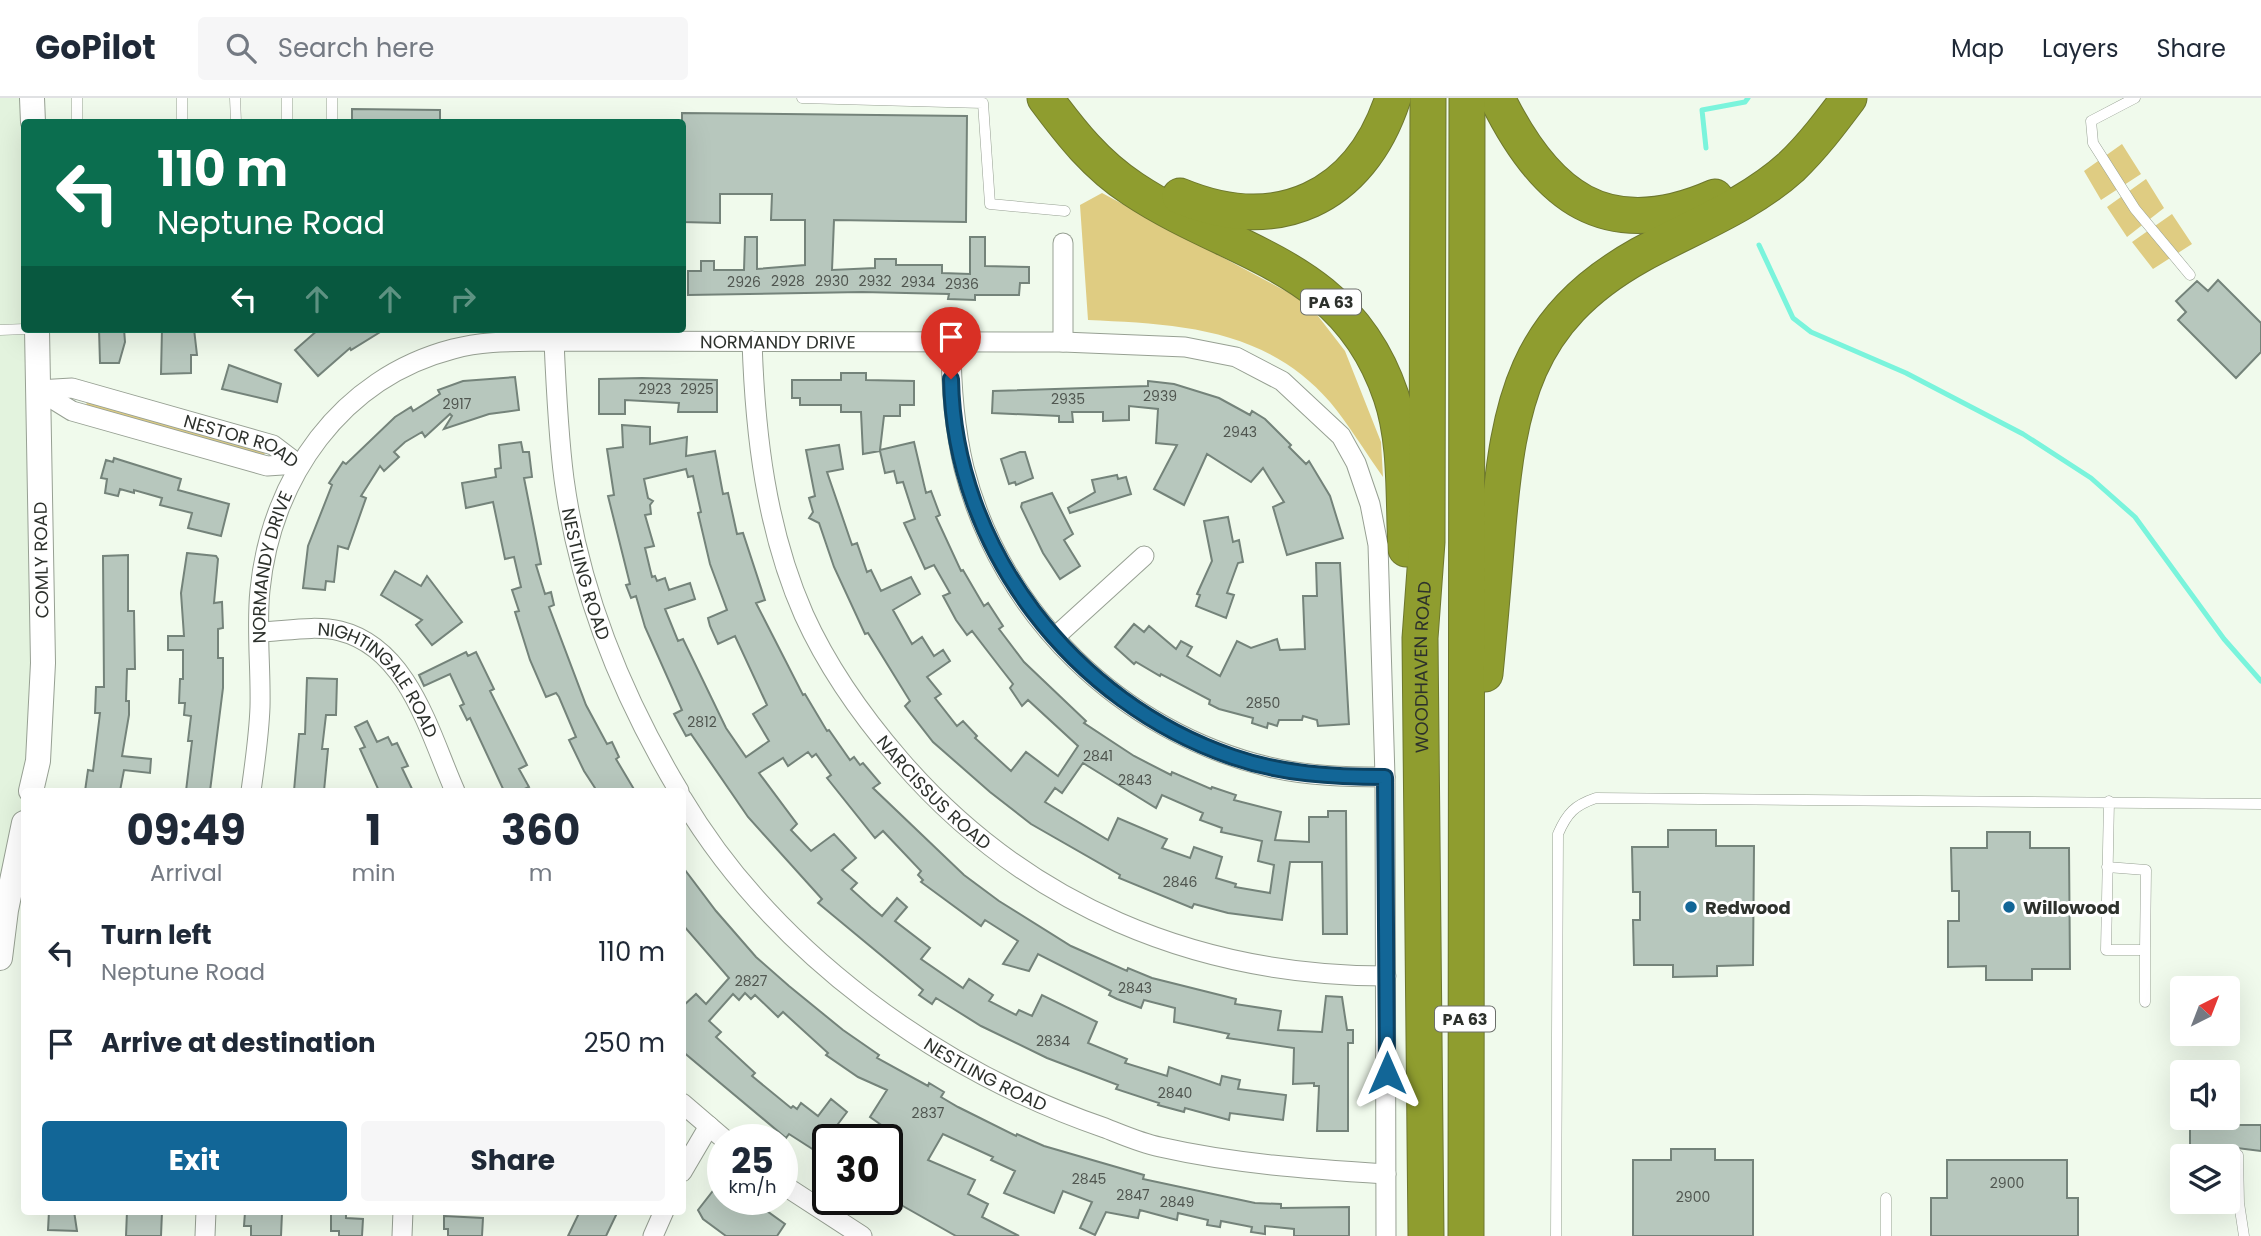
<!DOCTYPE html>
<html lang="en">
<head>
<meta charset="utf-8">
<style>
  :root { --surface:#fff; --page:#f6f6f7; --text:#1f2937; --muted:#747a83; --line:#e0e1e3; --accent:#126697 }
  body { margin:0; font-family:Poppins,sans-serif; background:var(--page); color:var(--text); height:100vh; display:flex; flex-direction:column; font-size:26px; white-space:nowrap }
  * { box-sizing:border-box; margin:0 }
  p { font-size:23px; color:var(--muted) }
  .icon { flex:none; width:38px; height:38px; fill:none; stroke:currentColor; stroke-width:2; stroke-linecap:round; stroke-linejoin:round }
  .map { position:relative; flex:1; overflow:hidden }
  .side { position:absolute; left:21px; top:690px; width:665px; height:427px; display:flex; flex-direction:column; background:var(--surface); border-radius:7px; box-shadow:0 7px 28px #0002 }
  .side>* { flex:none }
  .top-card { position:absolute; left:21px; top:21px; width:665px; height:214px; border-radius:7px; box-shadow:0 7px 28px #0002; background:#0b6e4f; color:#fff; overflow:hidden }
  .needle { width:46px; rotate:42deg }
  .controls { position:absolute; left:2170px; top:878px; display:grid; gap:14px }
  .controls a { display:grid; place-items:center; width:70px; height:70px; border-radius:7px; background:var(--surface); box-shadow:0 7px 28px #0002; font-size:35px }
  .speed { position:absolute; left:707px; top:1026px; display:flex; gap:14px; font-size:35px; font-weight:700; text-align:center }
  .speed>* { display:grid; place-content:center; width:91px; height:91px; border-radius:50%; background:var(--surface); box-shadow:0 7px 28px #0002; line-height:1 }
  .speed small { font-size:18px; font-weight:400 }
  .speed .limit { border:4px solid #111; border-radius:10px; background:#fff; color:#111 }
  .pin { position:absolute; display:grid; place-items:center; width:60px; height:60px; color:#fff; margin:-72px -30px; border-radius:50% 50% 50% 0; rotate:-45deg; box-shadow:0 0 7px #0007 }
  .pin .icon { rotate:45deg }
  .me { position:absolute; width:77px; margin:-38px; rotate:0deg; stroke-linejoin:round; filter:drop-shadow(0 0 5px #0008) }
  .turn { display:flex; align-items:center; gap:24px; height:147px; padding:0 21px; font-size:32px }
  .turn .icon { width:91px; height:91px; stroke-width:2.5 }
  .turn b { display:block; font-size:49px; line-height:60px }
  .lanes { display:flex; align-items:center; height:66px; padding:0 21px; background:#0003; justify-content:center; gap:35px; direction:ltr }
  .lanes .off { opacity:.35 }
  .eta { display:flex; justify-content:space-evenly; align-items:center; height:119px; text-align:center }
  .eta b { font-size:42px; font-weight:700; line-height:49px }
  .cta { display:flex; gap:14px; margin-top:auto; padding:14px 21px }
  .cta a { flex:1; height:80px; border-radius:7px; background:var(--accent); color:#fff; font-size:28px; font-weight:700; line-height:80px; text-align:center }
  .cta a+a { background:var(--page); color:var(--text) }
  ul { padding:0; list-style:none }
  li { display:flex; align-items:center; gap:21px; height:91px; padding:0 21px }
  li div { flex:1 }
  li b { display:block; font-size:26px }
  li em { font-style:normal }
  header { display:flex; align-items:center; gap:42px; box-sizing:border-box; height:98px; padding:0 35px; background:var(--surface); border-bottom:2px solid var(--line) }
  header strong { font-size:33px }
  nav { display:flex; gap:38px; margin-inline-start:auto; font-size:24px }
  .search { width:490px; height:63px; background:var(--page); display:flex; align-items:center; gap:18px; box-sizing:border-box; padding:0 24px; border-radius:7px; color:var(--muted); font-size:26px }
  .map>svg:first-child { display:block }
</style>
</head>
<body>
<header>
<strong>GoPilot</strong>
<div class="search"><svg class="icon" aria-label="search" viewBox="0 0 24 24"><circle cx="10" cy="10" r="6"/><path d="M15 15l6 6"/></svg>Search here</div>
<nav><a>Map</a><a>Layers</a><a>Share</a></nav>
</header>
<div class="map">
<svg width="2261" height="1138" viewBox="0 0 2261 1138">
  <rect width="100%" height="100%" fill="#f0faec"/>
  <path fill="#e3f3de" d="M0 0H32L24 24V231H37L43 565 24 693V725L0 860Z"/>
  <path fill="#dfcc82" d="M2122 46 2141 76 2101 102 2084 73Z
    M2146 81 2164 110 2127 139 2107 109Z
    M1102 95 1308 205 1345 253 1381 344 1383 379C1366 355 1349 327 1330 304 1266 230 1178 226 1088 222L1080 107Z
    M2172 116 2192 146 2153 171 2132 144Z
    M87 303 265 353 264 359 86 309Z"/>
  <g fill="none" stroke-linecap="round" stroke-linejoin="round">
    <path stroke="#7af4dc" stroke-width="5" d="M1706 50 1702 12 1745 4 1748 0
      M1759 147 1793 220 1811 234 1906 275 2023 336 2091 380 2135 419 2224 541 2261 583"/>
  </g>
  <path fill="#b7c7bd" stroke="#74837a" stroke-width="2" fill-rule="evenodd" d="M352 11 440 12V24H352Z
    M682 15 967 18 966 124 834 122 832 172 875 170V161H896V167H942V175L970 176V139H985V168L1029 169V185H1020L1019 197H975V202L948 201 949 196 862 194 688 197V173H701V163H714V172H744L745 139H757V171L805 167V122H771L772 96H720V125L682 124Z
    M2218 182 2261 225V254L2236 280 2178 222 2186 214 2176 203 2197 183 2208 193Z
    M99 231H124L125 244 119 265H100Z
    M162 231H194L197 257H191V275L161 276Z
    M319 231H385L351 252 350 250 318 278 295 252Z
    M229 267 281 286 277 304 222 291Z
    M841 275H866V282L914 283V307H900V318H884L880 352 914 344 926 395 931 393 940 417 936 419 961 473 963 472 984 508 988 505 1003 528 999 531 1024 564 1086 623 1084 625 1134 658 1171 677 1172 674 1211 691 1212 689 1236 697 1234 702 1281 714 1275 742 1309 744V719H1328V713H1346L1347 836H1323L1322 764H1290L1282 822 1228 815 1194 806 1192 810 1119 780 1120 777 1031 726 990 694 933 644 905 608 910 603 868 535 865 536 834 469 819 425 809 420 813 414 809 400 815 398 806 352 839 347 843 371 827 374 852 447 857 445 867 474 871 472 881 493 911 479 920 496 893 512 912 546 922 539 934 558 943 552 950 563 927 579 941 596 935 600 957 628 963 623 977 638 975 640 1011 673 1026 654 1058 678 1078 648 1028 602 1022 608 1010 590 1013 586 999 568 972 533 967 537 956 522 943 498 950 495 934 467 925 471 904 425 915 421 903 384 897 385 894 373 885 375 880 353 863 356 861 314H841V307H800V300H792V282H841ZM1083 665 1156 710 1162 697 1203 715 1200 722 1222 730 1221 734 1262 743 1258 763 1274 767 1270 795 1235 789 1236 786 1216 780 1222 759 1194 749 1190 760 1162 750 1167 741 1118 720 1108 742 1045 704 1055 690 1062 695Z
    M515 279 519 312 489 316 444 331 452 318 450 316 425 339 422 334 405 344 394 354 399 359 384 373 380 368 361 398 366 400 348 451 338 448 334 484 326 483 325 492 303 490 308 448 332 387 329 385 343 364 346 366 395 319 411 309 413 313 440 296 438 292 463 283Z
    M642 280 717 282V314H678L679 305 625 302V316H599V281Z
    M1148 283 1174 286 1219 300 1250 317 1252 313 1265 321 1291 347 1289 349 1306 366 1309 363 1330 398 1343 440 1287 457 1273 409 1284 404 1263 370 1251 384 1207 356 1184 407 1154 391 1177 347 1156 345 1158 311 1129 308V322L1103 323V314H1072L1073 324H1059V318L992 315 993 293 1148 288Z
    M622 327 650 329V346L687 339 686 358 715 353 723 396 728 395 737 436 743 435 765 502 756 505 803 597 805 596 827 633 829 632 850 662 854 659 860 667 863 665 880 685 873 690 964 777 999 803 1071 848 1127 873 1128 870 1152 880 1236 901 1235 906 1281 913 1278 932 1322 934 1326 898 1342 899 1347 932H1353V945H1348V1033H1317L1319 988H1314V985L1293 986 1294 950 1227 940 1229 936 1174 924 1175 910 1144 902 1141 910 1117 901 1109 897 1111 893 1038 856 1029 873 1003 866 1018 843 985 822 981 828 921 784 923 782 918 777 921 773 883 733 875 740 827 680 831 677 816 656 812 659 808 654 788 668 783 660 759 675 797 726 791 732 811 753 834 736 856 760 842 772 857 785 851 791 871 809 882 818 897 800 907 809 895 823 930 850 921 861 963 890 969 881 993 897 989 903 1016 917 1019 912 1032 918 1042 897 1097 924 1088 945 1127 961 1125 965 1167 978 1169 969 1220 987 1222 978 1240 982 1238 991 1286 997 1283 1022 1230 1015 1229 1022 1185 1010 1184 1014 1158 1007 1159 1005 1116 991 1118 987 1047 960 981 928 936 900 932 906 919 897 923 892 818 805 822 801 748 719 691 636 686 638 674 616 682 612 645 529 636 498 631 500 626 487 630 486 608 398 614 397 607 351 623 349ZM686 371 688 379 693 378 701 414 698 415 710 466 727 512 708 520 710 528 718 546 735 538 767 607 753 616 769 643 746 659 726 630 683 541 678 543 665 511 695 501 690 485 669 492 665 480 657 483 655 478 652 479 645 450 654 448 645 417 651 416 650 407 653 403 648 400 644 381Z
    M521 344 523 354H529L532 379 524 380 541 466 536 467 545 496 551 494 554 507 549 509 586 607 607 646 612 644 619 659 616 661 635 693H597L584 673 569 642 576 639 559 599 556 595 546 599 530 562 515 514 519 513 512 492 521 489 514 459 505 461 493 404 466 410 462 385 496 379 495 371 501 370 499 347Z
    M1020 354H1025L1033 380 1016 387 1015 384 1009 386 1001 361Z
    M114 360 181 381 178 392 229 406 221 438 188 430 192 415 160 407 162 400 134 392V395L120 391 118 398 105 395 107 381 101 380 106 362 113 364Z
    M1117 377 1118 381 1126 379 1131 396 1070 415 1068 410 1095 394 1092 382Z
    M1052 395 1073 436 1064 442 1080 468 1060 481 1043 455 1021 409 1022 405Z
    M1228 419 1233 444 1239 442 1243 464 1238 465 1227 495 1234 497 1226 520 1196 508 1200 497 1197 496 1212 463 1204 423Z
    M187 455 216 458 218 461 214 505 222 504 223 530 218 531V560H223V590L210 693H186L192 643H188L191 618 184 617 185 605H179L180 581H183V552H168V538H184L181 495Z
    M128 457V513H134L135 571H127L126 603H129V617L122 658 151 661 150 675 124 672 120 693H85L88 672 93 673 100 615H95L96 589H104L103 458Z
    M1316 465H1340L1349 626 1318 628 1317 622 1303 618 1302 622H1279L1277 628 1268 625 1267 630 1252 625 1253 620 1219 611 1209 606 1210 602 1161 576 1160 578 1136 564 1134 566 1115 549 1134 526 1144 534 1149 528 1176 551 1181 543 1192 549 1187 558 1220 578 1237 543 1251 550 1277 541 1280 552 1305 551 1303 498H1317Z
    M395 473 421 488 427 478 462 524 432 547 416 527 422 522 381 497Z
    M466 554 468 558 476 554 494 591 490 593 527 667 519 671 529 689 520 693H504L470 620 467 622 460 608 464 606 450 576 424 588 419 577Z
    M307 580 337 581 336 617H326L322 651H328L324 693H294L299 636H305Z
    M367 623 377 644 388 639 392 647 397 645 408 668 402 670 413 693H379L360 651 365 649 355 629Z
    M1668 732H1716V748H1754L1753 867 1717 868V878L1673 879V867H1634L1633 822H1640V794H1633L1632 749H1668Z
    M1987 734H2030V750H2069L2070 871H2032V882H1986V868L1948 869V823H1959V793H1952L1951 750H1987Z
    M682 768 716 813 756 859 789 888 843 932 879 957 877 960 928 988 929 985 944 994 941 999 958 1009 1016 1038 1017 1036 1044 1048 1144 1077 1143 1081 1255 1105 1281 1106V1110L1349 1109V1138H1294V1131L1265 1128V1136L1251 1134 1252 1129 1221 1123 1220 1129 1207 1127 1208 1122 1178 1115 1177 1122 1140 1112 1138 1120 1106 1114 1095 1137 1080 1130 1092 1104 1063 1093 1054 1115 1004 1095 1015 1073 991 1062 993 1059 943 1036 928 1062 975 1082 968 1096 988 1106 982 1119 1019 1138H956L887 1099V1031L870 1019 887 992 858 979 826 957 828 955 783 914 778 919 755 897 751 901 745 895 739 902 733 896 709 923 721 934 716 939 755 975 752 978 791 1010 793 1008 797 1011 801 1005 818 1018 831 1001 847 1014 835 1030 851 1041H828V1061L789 1036 786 1040 682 953V909L696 896 706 906 729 880 682 826Z
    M2190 1021H2225V1027H2261V1053L2237 1050 2225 1053V1059H2199V1053H2190Z
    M1671 1051H1715V1062H1753V1138H1633V1062H1671Z
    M1947 1062H2067V1100H2078V1138H1931V1100H1947Z
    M723 1080V1101H750L785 1126 777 1138H726L703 1121 698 1112Z
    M49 1113H74L77 1133 48 1132Z
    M127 1113 162 1114 161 1138H126Z
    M580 1113H618L606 1138H568Z
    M245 1114 282 1115 281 1138H251V1128H244Z
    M331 1115H346V1120L363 1121 362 1138H339V1133H331Z
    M444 1118 483 1120 482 1138H448V1131H444Z"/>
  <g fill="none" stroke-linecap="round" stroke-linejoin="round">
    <g stroke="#97a093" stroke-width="11">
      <path id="service" d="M77 0V24
        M235 0 236 24
        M287 0V24
        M332 0V24
        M802 0 983 5 990 106 1065 113
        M2135 0 2091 23 2093 45 2135 111 2190 177
        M182 24V0
        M0 232 25 231
        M2107 769 2146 772 2145 852H2106L2109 703
        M2145 904V852
        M2238 1057 2239 1105 2244 1138
        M1556 1138 1558 736C1567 715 1575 707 1596 700L2261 706
        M1886 1138V1100"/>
    </g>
    <g stroke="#97a093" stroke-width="21">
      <g id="minor">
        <path d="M1063 145V244"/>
        <path id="s1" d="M554 243C556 289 558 335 564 381 579 491 622 598 679 693"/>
        <path id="s2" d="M752 243C755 336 766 431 804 517 828 570 862 618 900 662 1025 807 1196 878 1386 878"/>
        <path d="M951 244C951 287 954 328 964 370 1001 517 1122 634 1269 669 1307 678 1346 679 1385 679"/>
        <path id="s3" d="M38 292 72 290 273 347 298 366"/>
        <path d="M38 292 72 313 267 368 298 366"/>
        <path id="s4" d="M260 534C285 533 315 527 340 533 409 550 430 637 455 693"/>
        <path d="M1055 539 1144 458"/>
        <path id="s5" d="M251 693C255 665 259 637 260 609 261 570 256 530 260 492 271 380 341 280 453 251 486 242 520 244 554 243L1063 244 1185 249 1236 259 1282 283 1341 338 1356 365 1370 406 1378 447 1385 679 1386 1138"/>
        <path id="s6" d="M682 700C773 853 938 973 1105 1030 1123 1037 1141 1045 1160 1049 1235 1066 1309 1071 1386 1076"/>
        <path d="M682 1005 724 1041"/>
        <path d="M682 1074 709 1028"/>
        <path d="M782 1086 862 1138"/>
        <path d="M205 1138 206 1113"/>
        <path d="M402 1138 403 1113"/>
        <path d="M653 1138 664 1113"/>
      </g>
    </g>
    <g stroke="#97a093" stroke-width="26">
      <path id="tertiary" d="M32 0 33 24
        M31 693 38 663 43 565 37 231
        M0 860 6 812 24 725"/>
    </g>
    <g stroke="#6d772e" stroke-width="37">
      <g id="motorway">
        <path d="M1045 0C1071 35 1096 67 1133 91 1234 158 1346 165 1391 298 1407 345 1403 401 1406 451"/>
        <path d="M1497 0C1545 98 1606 147 1715 99"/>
        <path d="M1180 98C1277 138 1360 101 1393 0"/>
        <path d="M1485 576C1490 526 1494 477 1498 428 1509 305 1524 222 1640 157 1691 129 1748 108 1791 69 1813 48 1831 24 1849 0"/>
        <path id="s7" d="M1426 1138 1420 540 1427 444 1428 0"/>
        <path d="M1466 1138 1467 0"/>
      </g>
    </g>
    <use href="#service" stroke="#fff" stroke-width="10"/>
    <use href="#minor" stroke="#fff" stroke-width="19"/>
    <use href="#tertiary" stroke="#fff" stroke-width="24"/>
    <use href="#motorway" stroke="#8f9d2f" stroke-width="35"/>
  </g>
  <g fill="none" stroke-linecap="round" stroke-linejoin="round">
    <g stroke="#0c4262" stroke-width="18">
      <path id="route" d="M951 281C954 451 1074 605 1233 659 1282 676 1333 679 1385 679L1387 975"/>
    </g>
    <use href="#route" stroke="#126697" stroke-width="12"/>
  </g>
  <g fill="#126697" stroke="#fff" stroke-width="2.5">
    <circle cx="1691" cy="809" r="7"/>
    <circle cx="2009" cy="809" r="7"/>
  </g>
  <g text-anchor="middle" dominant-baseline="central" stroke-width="6" stroke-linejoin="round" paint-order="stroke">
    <g font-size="14" fill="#505650">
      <text x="788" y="183">2928</text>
      <text x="832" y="183">2930</text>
      <text x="875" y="183">2932</text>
      <text x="744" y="184">2926</text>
      <text x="918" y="184">2934</text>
      <text x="962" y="186">2936</text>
      <text x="655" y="291">2923</text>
      <text x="697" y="291">2925</text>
      <text x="1160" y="298">2939</text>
      <text x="1068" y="301">2935</text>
      <text x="457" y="306">2917</text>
      <text x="1240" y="334">2943</text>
      <text x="1263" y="605">2850</text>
      <text x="702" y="624">2812</text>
      <text x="1098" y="658">2841</text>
      <text x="1135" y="682">2843</text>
      <text x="1180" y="784">2846</text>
      <text x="751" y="883">2827</text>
      <text x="1135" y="890">2843</text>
      <text x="1053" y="943">2834</text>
      <text x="1175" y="995">2840</text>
      <text x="928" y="1015">2837</text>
      <text x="1089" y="1081">2845</text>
      <text x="2007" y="1085">2900</text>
      <text x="1133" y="1097">2847</text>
      <text x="1693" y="1099">2900</text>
      <text x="1177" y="1104">2849</text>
    </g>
    <g fill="#fff" stroke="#6c6f6b" stroke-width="2">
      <rect x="1301" y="191.5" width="60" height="25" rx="5"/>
      <rect x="1435" y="908.5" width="60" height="25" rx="5"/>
    </g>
    <g font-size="16" font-weight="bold" fill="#2d312c">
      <text x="1331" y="204">PA 63</text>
      <text x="1465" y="921">PA 63</text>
    </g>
    <g font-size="18" fill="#2d312c" stroke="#fff">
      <text stroke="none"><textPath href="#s5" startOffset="856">NORMANDY DRIVE</textPath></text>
      <text stroke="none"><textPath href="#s3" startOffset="212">NESTOR ROAD</textPath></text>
      <text transform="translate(41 462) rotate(-91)">COMLY ROAD</text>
      <text stroke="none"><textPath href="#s5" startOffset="226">NORMANDY DRIVE</textPath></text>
      <text stroke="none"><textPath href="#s1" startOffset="236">NESTLING ROAD</textPath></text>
      <text stroke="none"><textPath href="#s7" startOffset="569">WOODHAVEN ROAD</textPath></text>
      <text stroke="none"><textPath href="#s4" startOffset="142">NIGHTINGALE ROAD</textPath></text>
      <text stroke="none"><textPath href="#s2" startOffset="502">NARCISSUS ROAD</textPath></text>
      <text stroke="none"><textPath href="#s6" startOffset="416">NESTLING ROAD</textPath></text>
    </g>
    <g font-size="18" font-weight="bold" fill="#2d312c" stroke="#fff" text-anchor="start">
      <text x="1705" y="809">Redwood</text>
      <text x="2023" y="809">Willowood</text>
    </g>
  </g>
</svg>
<div class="controls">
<a><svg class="needle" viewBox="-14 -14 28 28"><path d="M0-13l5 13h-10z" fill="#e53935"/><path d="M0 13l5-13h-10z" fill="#747a83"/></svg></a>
<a><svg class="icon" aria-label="sound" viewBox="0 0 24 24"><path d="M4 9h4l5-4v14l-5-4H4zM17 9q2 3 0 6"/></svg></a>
<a><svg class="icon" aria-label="layers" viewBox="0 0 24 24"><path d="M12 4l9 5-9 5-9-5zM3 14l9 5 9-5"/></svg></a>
</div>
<div class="speed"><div>25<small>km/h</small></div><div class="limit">30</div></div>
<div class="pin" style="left:951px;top:281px;background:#d93025"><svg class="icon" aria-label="arrive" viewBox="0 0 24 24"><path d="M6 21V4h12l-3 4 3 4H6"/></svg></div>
<svg class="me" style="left:1387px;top:975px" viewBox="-20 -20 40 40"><path d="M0-17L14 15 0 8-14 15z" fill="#126697" stroke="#fff" stroke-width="4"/></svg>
<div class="top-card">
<div class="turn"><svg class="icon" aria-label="left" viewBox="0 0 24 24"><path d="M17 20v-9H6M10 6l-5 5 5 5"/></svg><div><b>110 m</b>Neptune Road</div></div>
<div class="lanes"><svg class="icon" aria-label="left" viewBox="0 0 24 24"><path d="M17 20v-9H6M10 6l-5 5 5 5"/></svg><svg class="icon off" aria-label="ahead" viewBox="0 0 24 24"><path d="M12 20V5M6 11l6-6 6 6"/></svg><svg class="icon off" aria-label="ahead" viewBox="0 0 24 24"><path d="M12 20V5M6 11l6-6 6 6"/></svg><svg class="icon off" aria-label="right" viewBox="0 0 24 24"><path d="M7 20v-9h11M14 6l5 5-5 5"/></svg></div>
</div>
<section class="side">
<div class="eta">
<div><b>09:49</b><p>Arrival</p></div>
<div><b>1</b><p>min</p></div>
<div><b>360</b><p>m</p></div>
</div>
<ul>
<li><svg class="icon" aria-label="left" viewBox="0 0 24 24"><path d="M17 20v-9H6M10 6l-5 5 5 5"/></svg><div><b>Turn left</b><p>Neptune Road</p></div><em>110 m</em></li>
<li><svg class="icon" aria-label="arrive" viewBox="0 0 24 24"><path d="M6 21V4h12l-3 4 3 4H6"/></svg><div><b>Arrive at destination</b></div><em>250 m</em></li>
</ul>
<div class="cta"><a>Exit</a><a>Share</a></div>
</section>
</div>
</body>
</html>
